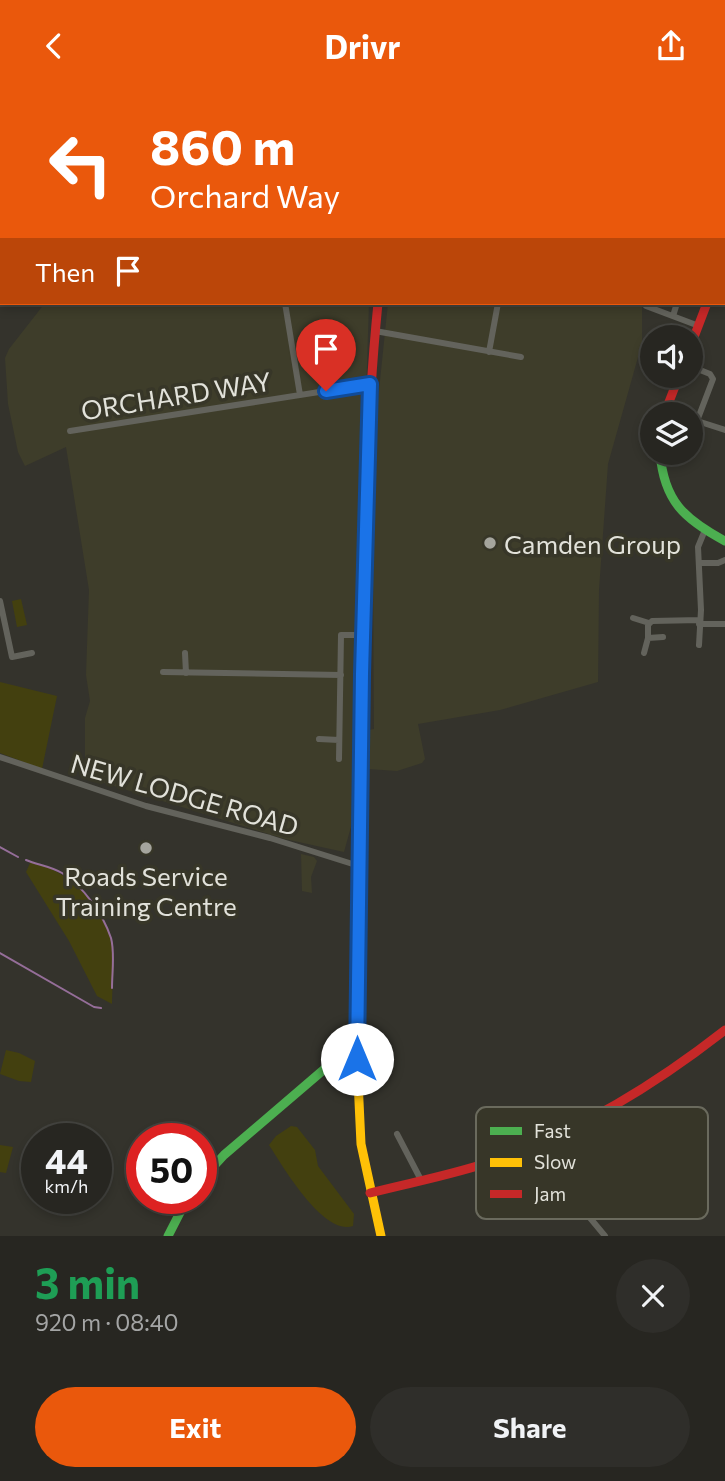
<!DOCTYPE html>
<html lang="en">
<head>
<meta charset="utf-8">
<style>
  :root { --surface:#272621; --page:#2f2e2a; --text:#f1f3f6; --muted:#a4a5a5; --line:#43433f; --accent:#ea580c }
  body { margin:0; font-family:Commissioner,sans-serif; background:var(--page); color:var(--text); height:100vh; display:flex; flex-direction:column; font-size:26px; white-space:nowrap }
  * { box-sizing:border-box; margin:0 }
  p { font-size:23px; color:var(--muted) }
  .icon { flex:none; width:38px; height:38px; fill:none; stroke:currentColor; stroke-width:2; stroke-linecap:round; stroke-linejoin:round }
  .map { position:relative; height:1145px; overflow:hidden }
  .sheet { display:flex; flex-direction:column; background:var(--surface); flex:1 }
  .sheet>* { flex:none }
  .banner { position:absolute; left:0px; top:0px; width:726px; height:214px; box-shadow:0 4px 10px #0003,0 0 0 2px var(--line); background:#ea580c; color:#fff; overflow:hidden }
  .fabs { position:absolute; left:640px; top:234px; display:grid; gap:14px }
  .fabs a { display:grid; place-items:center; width:63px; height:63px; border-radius:50%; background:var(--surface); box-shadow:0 4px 10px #0003,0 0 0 2px var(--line); font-size:35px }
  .speed { position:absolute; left:21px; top:1032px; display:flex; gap:14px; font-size:35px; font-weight:700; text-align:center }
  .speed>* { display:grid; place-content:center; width:91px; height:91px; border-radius:50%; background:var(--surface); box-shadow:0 4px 10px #0003,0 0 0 2px var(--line); line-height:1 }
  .speed small { font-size:18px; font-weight:400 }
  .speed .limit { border:10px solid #d22; background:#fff; color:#111 }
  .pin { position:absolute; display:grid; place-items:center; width:60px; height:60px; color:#fff; margin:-72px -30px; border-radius:50% 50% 50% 0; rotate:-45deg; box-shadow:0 0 7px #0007 }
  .pin .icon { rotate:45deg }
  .me { position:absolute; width:77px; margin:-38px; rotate:0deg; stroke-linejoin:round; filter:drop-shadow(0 0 5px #0008) }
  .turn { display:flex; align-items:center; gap:24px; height:147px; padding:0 35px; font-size:32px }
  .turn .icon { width:91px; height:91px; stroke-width:2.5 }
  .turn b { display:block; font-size:49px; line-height:60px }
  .then { display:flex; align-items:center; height:66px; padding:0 35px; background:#0003; gap:14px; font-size:26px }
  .round { display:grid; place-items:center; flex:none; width:74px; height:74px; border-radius:37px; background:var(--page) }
  .overview { display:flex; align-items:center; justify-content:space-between; height:119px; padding:0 35px }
  h1 { font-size:42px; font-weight:700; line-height:52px; color:#1e9e55 }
  .primary-button { display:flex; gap:14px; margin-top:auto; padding:14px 35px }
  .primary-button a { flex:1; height:80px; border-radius:42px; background:var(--accent); color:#fff; font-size:28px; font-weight:700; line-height:80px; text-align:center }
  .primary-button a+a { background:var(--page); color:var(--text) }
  header { display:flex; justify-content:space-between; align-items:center; height:91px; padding:0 35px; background:var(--accent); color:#fff; font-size:32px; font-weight:700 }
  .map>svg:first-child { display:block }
</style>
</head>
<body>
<header><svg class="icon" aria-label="back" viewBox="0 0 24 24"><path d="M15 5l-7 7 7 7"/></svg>Drivr<svg class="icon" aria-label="share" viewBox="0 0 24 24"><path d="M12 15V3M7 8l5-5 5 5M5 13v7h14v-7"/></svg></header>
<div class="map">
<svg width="725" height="1145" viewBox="0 0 725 1145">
  <rect width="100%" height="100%" fill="#34332c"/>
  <path fill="#3e3d2a" d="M462 0H570V2Z
    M45 212H369L352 732 344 761 285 748 85 686V627L90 610 86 584 89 499 66 356 25 375 18 361 8 313 5 267 9 258Z
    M388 212H642V252L608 373 599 499 598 591 500 619 418 633 425 668 422 672 397 680 368 678V639L374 638 373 488 378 309Z
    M301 763 314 766 317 770 311 786 312 802 302 800Z"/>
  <path fill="#43400f" d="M21 508 27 534 17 536 12 510Z
    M0 591 57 605 42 678 0 662Z
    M31 770C68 781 99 809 111 847 116 865 112 894 112 913L97 905 69 850 26 781Z
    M6 959 19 962 35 970 31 991 19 990 0 983Z
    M291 1035 297 1036 315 1059 318 1075 354 1123 353 1135C323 1145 282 1074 269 1054L276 1045Z
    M0 1054 13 1056 6 1082 0 1081Z"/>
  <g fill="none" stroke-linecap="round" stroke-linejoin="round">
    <path stroke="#956e99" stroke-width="2" d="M0 756 18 766
      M26 769C38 774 50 775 62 782 83 795 103 823 111 847 115 862 112 881 112 897
      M0 862 94 916 101 917"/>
    <path stroke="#63635c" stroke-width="6" d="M142 0 145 2
      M692 0V2
      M186 2 187 0
      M249 2 251 0
      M346 2V0
      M606 2 608 0
      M0 31 2 34
      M724 131H725
      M724 182H725
      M285 212 300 304
      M646 215 699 235
      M673 225 677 212
      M375 240 521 266
      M489 261 498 212
      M695 277 710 283 713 288 697 330
      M665 320 678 324
      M691 328 725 339
      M70 340 370 293
      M699 472H718L725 469
      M0 510 12 566 32 562
      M633 527 649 532
      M699 533H725
      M648 547 663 546
      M699 554 701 519 698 456 705 439
      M185 562 186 582
      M644 562 648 547V534L652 530 700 529
      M163 581 341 584
      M319 648 339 649
      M0 666 146 715 270 747 359 775
      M339 668 341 544H363
      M397 1043 421 1089
      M531 1056 605 1145"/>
    <path stroke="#4caf50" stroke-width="9" d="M660 362C664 410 684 428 725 450
      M201 1089 224 1064 328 975 337 971 357 968
      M168 1145 187 1108"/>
    <path stroke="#ffc107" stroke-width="9" d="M404 0V2
      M724 24H725
      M724 162 725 161
      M361 723 357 968 361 1053 381 1145"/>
    <path stroke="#c62828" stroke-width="9" d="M0 75H2
      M691 254 707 212
      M664 324 679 285
      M361 723C364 553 361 382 378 212
      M370 1102C413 1091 457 1083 499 1068 582 1039 656 993 725 939"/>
  </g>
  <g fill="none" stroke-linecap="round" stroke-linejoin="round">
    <g stroke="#114b97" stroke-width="18">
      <path id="route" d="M326 300 370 293 362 583 357 968"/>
    </g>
    <use href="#route" stroke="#1a73e8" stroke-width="12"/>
  </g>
  <g fill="#a5a59d" stroke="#373628" stroke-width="2.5">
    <circle cx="490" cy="452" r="7"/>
    <circle cx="146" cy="757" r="7"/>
  </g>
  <g text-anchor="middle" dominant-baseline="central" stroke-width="7" stroke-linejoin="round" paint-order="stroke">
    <g font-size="26" fill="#e2e2da" stroke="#373628">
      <text transform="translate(176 304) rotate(-9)">ORCHARD WAY</text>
      <text transform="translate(185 703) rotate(16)">NEW LODGE ROAD</text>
    </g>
    <g font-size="26" fill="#e2e2da" stroke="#373628" text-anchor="start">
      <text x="504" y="452">Camden Group</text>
      <text x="146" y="784" text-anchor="middle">Roads Service<tspan x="146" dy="30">Training Centre</tspan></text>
    </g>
  </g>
  <rect x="476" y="1016" width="232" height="112" rx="10" fill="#373628" stroke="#6a6a5d" stroke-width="2"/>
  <rect x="490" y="1036" width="32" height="8" fill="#4caf50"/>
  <rect x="490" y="1067" width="32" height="9" fill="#ffc107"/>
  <rect x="490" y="1099" width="32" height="8" fill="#c62828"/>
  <g font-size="19" fill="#e2e2da">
    <text x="534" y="1047">Fast</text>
    <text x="534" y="1078">Slow</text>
    <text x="534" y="1110">Jam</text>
  </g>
</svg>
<div class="fabs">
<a><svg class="icon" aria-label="sound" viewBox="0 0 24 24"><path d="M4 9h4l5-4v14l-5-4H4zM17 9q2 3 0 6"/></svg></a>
<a><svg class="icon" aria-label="layers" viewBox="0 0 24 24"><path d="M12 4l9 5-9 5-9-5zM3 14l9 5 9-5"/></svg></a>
</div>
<div class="speed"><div>44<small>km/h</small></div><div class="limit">50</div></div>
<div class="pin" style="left:326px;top:300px;background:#d93025"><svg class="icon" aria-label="arrive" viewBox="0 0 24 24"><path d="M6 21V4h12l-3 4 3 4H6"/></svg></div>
<svg class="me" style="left:357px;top:968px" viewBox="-20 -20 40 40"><circle r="19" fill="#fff"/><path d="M0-13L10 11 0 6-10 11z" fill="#1a73e8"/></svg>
<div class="banner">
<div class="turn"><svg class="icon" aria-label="left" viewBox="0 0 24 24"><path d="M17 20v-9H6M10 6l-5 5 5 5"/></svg><div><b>860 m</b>Orchard Way</div></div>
<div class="then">Then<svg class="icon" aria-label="arrive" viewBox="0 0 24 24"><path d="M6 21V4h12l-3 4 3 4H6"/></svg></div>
</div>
</div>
<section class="sheet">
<div class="overview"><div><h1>3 min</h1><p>920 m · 08:40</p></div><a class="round"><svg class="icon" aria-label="close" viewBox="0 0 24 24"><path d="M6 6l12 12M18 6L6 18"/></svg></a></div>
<div class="primary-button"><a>Exit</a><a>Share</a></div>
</section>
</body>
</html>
